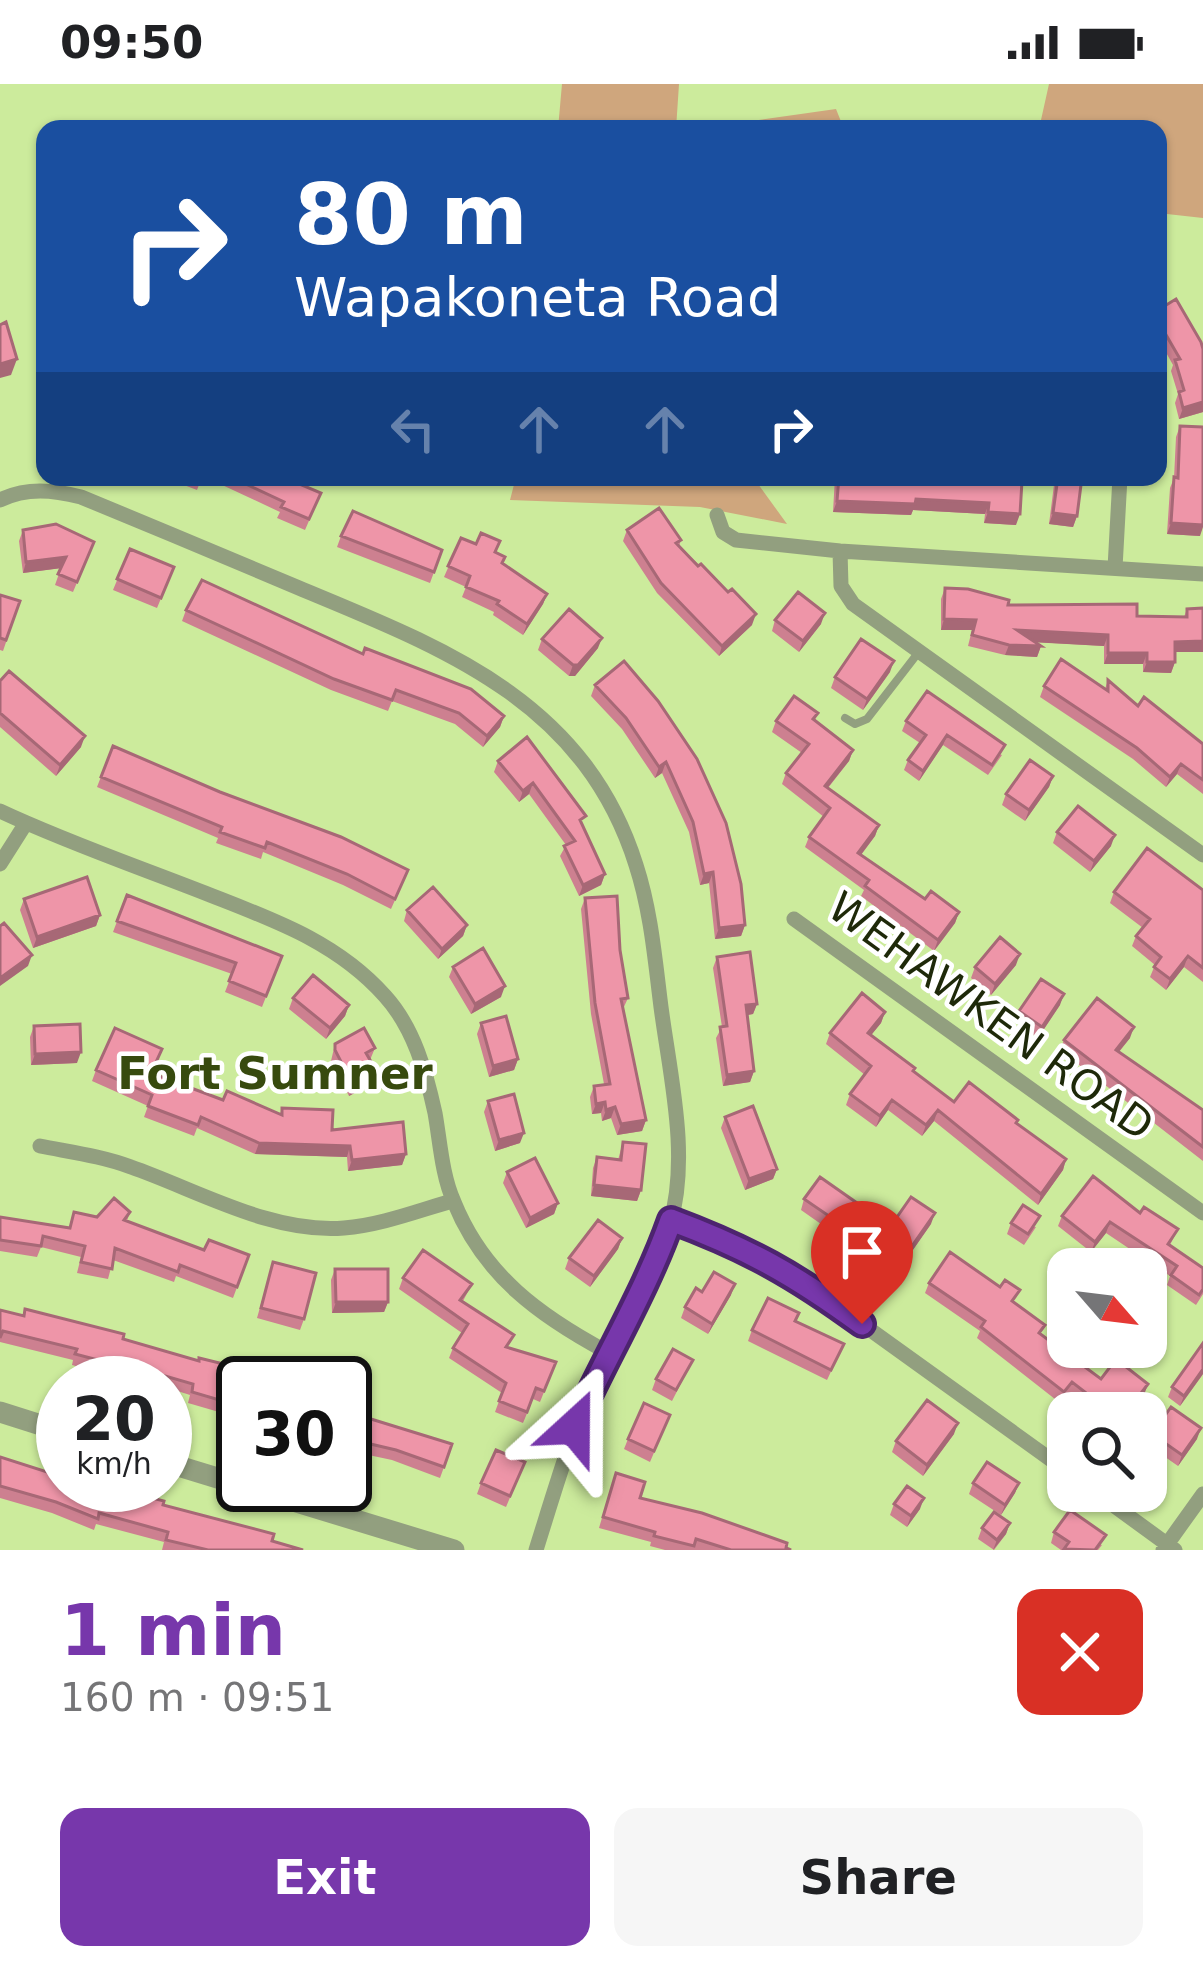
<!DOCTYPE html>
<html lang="en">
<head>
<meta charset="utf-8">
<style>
  :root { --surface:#fff; --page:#f6f6f6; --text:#202124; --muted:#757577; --accent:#7737ab }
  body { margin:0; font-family:"DejaVu Sans",sans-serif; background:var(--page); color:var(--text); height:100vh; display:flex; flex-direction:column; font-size:45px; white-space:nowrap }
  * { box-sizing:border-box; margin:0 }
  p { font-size:39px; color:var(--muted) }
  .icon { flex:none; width:66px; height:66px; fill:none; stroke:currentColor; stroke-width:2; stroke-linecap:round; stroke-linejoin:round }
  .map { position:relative; height:1466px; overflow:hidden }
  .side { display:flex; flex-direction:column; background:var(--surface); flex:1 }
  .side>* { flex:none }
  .top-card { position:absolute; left:36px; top:36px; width:1131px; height:366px; border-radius:24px; box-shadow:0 3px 9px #0004; background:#1a4fa0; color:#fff; overflow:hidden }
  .needle { width:78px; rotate:118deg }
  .tools { position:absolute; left:1047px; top:1164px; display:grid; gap:24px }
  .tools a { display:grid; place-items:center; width:120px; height:120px; border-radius:24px; background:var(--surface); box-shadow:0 3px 9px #0004; font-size:60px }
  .speed { position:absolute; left:36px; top:1272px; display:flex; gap:24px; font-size:60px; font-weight:700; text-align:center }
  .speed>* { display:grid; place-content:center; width:156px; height:156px; border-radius:50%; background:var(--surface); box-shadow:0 3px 9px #0004; line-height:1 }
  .speed small { font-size:30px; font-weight:400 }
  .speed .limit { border:6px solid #111; border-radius:18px; background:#fff; color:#111 }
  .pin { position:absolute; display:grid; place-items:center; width:102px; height:102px; color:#fff; margin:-123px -51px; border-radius:50% 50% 50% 0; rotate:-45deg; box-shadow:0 0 12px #0007 }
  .pin .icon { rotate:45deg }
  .me { position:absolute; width:132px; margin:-66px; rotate:24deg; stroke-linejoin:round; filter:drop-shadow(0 0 9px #0008) }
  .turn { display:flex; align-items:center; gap:42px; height:252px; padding:0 60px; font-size:54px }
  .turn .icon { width:156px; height:156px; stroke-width:2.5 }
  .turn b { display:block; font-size:84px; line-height:102px }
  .lanes { display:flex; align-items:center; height:114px; padding:0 60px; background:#0003; justify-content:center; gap:60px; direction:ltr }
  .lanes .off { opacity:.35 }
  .round { display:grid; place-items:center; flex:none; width:126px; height:126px; border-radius:24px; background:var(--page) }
  .summary { display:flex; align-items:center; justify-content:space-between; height:204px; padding:0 60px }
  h1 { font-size:72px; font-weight:600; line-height:90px; color:var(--accent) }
  .cta { display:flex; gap:24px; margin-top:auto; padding:24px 60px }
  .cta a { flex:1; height:138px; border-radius:24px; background:var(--accent); color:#fff; font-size:48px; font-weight:600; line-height:138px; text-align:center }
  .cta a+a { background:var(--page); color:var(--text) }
  .status { display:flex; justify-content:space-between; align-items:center; height:84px; padding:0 60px; background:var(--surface); direction:ltr }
  .status svg { height:33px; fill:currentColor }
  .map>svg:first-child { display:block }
</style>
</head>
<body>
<div class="status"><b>09:50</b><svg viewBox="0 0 49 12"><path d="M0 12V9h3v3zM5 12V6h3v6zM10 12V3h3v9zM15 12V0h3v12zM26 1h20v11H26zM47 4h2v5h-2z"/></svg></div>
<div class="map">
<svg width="1203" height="1466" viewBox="0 0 1203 1466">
  <rect width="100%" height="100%" fill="#cceb9c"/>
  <path fill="#cfa67d" d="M562 0H679L676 45H558Z
    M1049 0H1203V134L1158 129V45H1039Z
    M836 25 844 45H696Z
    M516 393H753L787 440 700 423 510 416Z"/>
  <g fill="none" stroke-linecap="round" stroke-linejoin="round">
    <path stroke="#929f7f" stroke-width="8" d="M845 634 855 640 867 635 918 569"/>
    <path stroke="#929f7f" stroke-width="15" d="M0 416C27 403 53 406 81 413 154 443 226 473 299 504 443 564 584 616 636 781 651 827 655 876 661 923 670 992 690 1072 670 1140 656 1186 627 1226 606 1270 576 1333 557 1399 536 1466
      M717 431 723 448 736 456 840 467 1203 490
      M840 467 841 502 853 520 1203 771
      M1115 484 1120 393
      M0 727C66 758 136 782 205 809 271 835 336 857 385 912 414 944 426 988 435 1029 440 1057 442 1092 454 1118 484 1192 540 1232 607 1268
      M0 780 26 739
      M794 835 1203 1129
      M40 1062C70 1068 102 1072 131 1083 197 1106 272 1150 344 1144 381 1141 417 1127 452 1117
      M671 1135 740 1162 794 1191 1068 1388
      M1094 1407 1175 1466
      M1163 1466 1203 1410"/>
    <path stroke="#929f7f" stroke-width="21" d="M0 1328 63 1348
      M165 1378 454 1466"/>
  </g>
  <path fill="#cd8090" d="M1158 226 1203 265V328L1179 335 1175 319 1178 310 1171 287 1173 281 1158 254Z
    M1180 342 1200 452 1167 450 1170 404 1174 394 1176 353Z
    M163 393H202L197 406Z
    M205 393H283L321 409 305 446 277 434 280 428Z
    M835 393H969L1016 441 984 439 985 430 913 426 911 431 833 428Z
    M1055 393H1082L1077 432 1073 443 1049 440Z
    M23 446 94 458 73 508 55 501 61 484 23 489 19 457Z
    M627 446 681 456 679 462 728 508 752 541 719 572 657 509 623 457Z
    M341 452 442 466 430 499 337 463Z
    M461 454 495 468 502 479 547 510 543 520 523 551 493 531 494 528 462 513 466 503 444 493Z
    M130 465 174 483 157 524 113 506Z
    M945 504 1008 521 1137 532 1184 533 1187 525 1203 524V568H1175V578L1171 589 1143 588V580H1104V562L1035 558 1041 562 1037 573 1005 571 968 562 972 546H941V515Z
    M0 511 20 517 3 567 0 566Z
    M186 526 363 570 504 632 500 643 483 663 455 640 392 617 388 627 331 606 182 537Z
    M775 536 821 540 799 568 772 547Z
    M542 555 598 564 575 592H569L538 566Z
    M624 577 745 841 741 852 715 855 709 799 700 801 689 748 662 689 655 694 622 645 591 612 595 601Z
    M890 588 863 626 831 604 835 593Z
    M1108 596 1138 622 1203 660V710L1177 690 1166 703 1133 675 1040 613 1044 602 1105 605Z
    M0 597 81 663 56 692 0 643Z
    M818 629 815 636 853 666 849 677 828 704 879 741 875 752 861 771 925 815 959 828 955 839 934 867 861 812 864 806 805 763 809 753 824 733 782 700 786 689 802 669 772 648 776 637Z
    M906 637 1002 671 988 691 943 661 919 697 904 686 908 676 920 659 902 647Z
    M527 653 583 741 605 790 601 801 579 812 560 772 566 761 529 710 519 718 494 688 498 677Z
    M113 662 404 796 391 825 343 801 263 768 261 775 216 759 218 754 97 703Z
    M1053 692 1049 703 1025 737 1002 721 1006 710Z
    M1057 748 1111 762 1090 788 1053 759Z
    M1203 806V898L1184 883 1166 906 1150 893 1155 881 1132 862 1136 852 1143 844 1110 819 1114 808Z
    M127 811 282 872 262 923 225 908 232 890 113 848Z
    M585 814 620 866 628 914 623 925 646 1036 642 1047 617 1051 611 1034 602 1037 601 1029 592 1030 590 1013 594 1002 604 1000 591 930 581 825Z
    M24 815 100 831 96 842 33 864 20 826Z
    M407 826 467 841 463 852 438 875 404 837Z
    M717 873 757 920 753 930 747 931 754 987 750 998 723 1002 716 954 722 943 713 884Z
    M1016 881 991 911 971 894 975 883Z
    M453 883 501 913 471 930 449 893Z
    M293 914 349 921 345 932 326 955 289 925Z
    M1060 921 1038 954 1015 938 1019 927Z
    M885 928 881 939 871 951 914 988 954 1018 1017 1039 1066 1075 1063 1086 1038 1121 934 1037 922 1052 888 1026 876 1043 846 1021 850 1010 865 991 826 960 830 949Z
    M481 939 518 975 514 986 489 993 477 950Z
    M34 942 77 979 31 981 30 953Z
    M1130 954 1119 968 1203 1026V1077L1060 966 1064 956Z
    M335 960 375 964 370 976 373 999 349 1012 331 977Z
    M96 986 152 989 223 1016 280 1030 282 1024 332 1046 406 1070 402 1081 348 1087 347 1073 255 1070 197 1044 194 1052 144 1033 148 1022 92 997Z
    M488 1017 520 1059 495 1067 484 1028Z
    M725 1033 777 1085 773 1095 745 1106 721 1044Z
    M623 1058 641 1106 637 1117 591 1112 593 1084 597 1073 618 1076Z
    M507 1088 558 1119 554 1130 526 1144 503 1099Z
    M804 1115 853 1129 838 1152 801 1126Z
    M130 1128 127 1137 204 1166 249 1171 233 1214 176 1192 174 1198 113 1176 108 1195 77 1189 81 1173 41 1163 37 1173 0 1167V1133L69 1144 97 1133Z
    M1140 1129 1178 1145 1170 1161 1203 1184V1210L1196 1221 1167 1201 1170 1192 1106 1149 1091 1168 1058 1142 1062 1132Z
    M1011 1139 1036 1143 1024 1161 1007 1150Z
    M931 1140 894 1193 871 1176 874 1166Z
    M622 1154 618 1165 590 1203 565 1185 569 1174Z
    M273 1178 304 1235 300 1246 257 1234Z
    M335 1185 388 1218 384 1228 332 1229 331 1196Z
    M403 1194 472 1200 463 1217 509 1264 556 1278 540 1318 533 1315 523 1339 495 1328 502 1309 449 1274 453 1264 462 1249 399 1205Z
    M929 1199 1015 1219 1042 1250 1101 1295 1144 1311 1130 1329H1094L1068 1309 1060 1319 977 1254 980 1247 925 1209Z
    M702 1208 731 1211 708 1250 681 1234 685 1223Z
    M0 1226 123 1255 230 1291 243 1299V1335L188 1319 190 1311 165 1303V1299H150L114 1289 113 1292 72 1281 73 1276 0 1258Z
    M796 1237 844 1260 827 1296 748 1257 752 1246Z
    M693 1276 672 1317 652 1306 656 1295Z
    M1203 1290 1180 1322 1168 1313 1172 1303Z
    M345 1327 444 1383 440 1394 392 1376 345 1366Z
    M670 1331 650 1378 624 1365 628 1355Z
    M954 1350 923 1392 892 1368 896 1357Z
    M1152 1350 1197 1355 1178 1382 1148 1361Z
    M0 1373 63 1401 163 1421 303 1466H162L164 1458 96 1440 94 1446 52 1429 0 1414Z
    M525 1378 506 1423 477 1410 481 1399Z
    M973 1399H1019L1015 1409 1001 1431 969 1410Z
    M612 1400 640 1414 791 1466H665L650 1462 651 1458 599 1444Z
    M894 1420 920 1425 907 1443 890 1431Z
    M1010 1439 1006 1450 994 1466 978 1455 982 1444Z
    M1054 1448 1102 1461 1098 1466H1061L1051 1459Z"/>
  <path fill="#a76876" d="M17 275 11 291 0 294V280Z
    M1203 318V328L1179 335 1183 324Z
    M916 415 989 419 985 430 913 426 911 431 833 428 837 417Z
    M988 428 1020 430 1016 441 984 439Z
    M1053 429 1077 432 1073 443 1049 440Z
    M1171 439 1203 441V443L1200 452 1167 450Z
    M66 473 62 484 23 489 26 478Z
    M547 510 543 520 523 551 527 540Z
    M825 529 821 540 799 568 803 557Z
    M756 530 752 541 719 572 722 562Z
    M944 535 976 536 972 546H941Z
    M1017 546 1108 551 1104 562 1013 557Z
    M602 554 598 564 575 592H569L573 581Z
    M1203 557V568H1171L1175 558Z
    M1009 561 1041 562 1037 573 1005 571Z
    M1108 569H1147L1143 580H1104Z
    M894 577 890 588 863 626 867 615Z
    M1147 578H1175L1171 589 1143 588Z
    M504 632 500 643 483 663 487 652Z
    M947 651 943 661 919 697 923 687Z
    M85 652 81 663 56 692 60 681Z
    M853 666 849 677 821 712 825 702Z
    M666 678 662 689 655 694 659 683Z
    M1181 680 1177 690 1166 703 1170 693Z
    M1053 692 1049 703 1025 737 1029 726Z
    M533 699 529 710 519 718 523 707Z
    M879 741 875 752 854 780 858 769Z
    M1115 751 1111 762 1090 788 1094 777Z
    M713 788 709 799 700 801 704 790Z
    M605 790 601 801 579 812 583 801Z
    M959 828 955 839 934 867 938 856Z
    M100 831 96 842 33 864 37 853Z
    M467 841 463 852 438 875 442 865Z
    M745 841 741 852 715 855 719 844Z
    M1020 870 1016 881 991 911 995 900Z
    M32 871 28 882 0 902V894Z
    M1188 872 1184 883 1166 906 1170 895Z
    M505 902 501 913 471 930 475 920Z
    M1064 910 1060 921 1038 954 1042 943Z
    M757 920 753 930 742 932 746 921Z
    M349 921 345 932 326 955 330 944Z
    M885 928 881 939 864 960 868 949Z
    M1134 943 1130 954 1112 976 1116 966Z
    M81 968 77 979 31 981 35 970Z
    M518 975 514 986 489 993 493 982Z
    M754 987 750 998 723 1002 727 991Z
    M377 988 373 999 349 1012 353 1001Z
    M892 1016 888 1026 876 1043 880 1032Z
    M605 1018 601 1029 592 1030 596 1020Z
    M615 1023 611 1034 602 1037 606 1026Z
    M938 1026 934 1037 922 1052 926 1041Z
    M646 1036 642 1047 617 1051 621 1040Z
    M524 1049 520 1059 495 1067 499 1056Z
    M259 1059 350 1062 347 1073 255 1070Z
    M406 1070 402 1081 348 1087 352 1076Z
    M1066 1075 1063 1086 1038 1121 1041 1110Z
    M777 1085 773 1095 745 1106 749 1095Z
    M594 1101 641 1106 637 1117 591 1112Z
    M558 1119 554 1130 526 1144 530 1134Z
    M857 1119 853 1129 838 1152 842 1141Z
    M935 1129 931 1140 894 1193 898 1182Z
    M1110 1138 1106 1149 1091 1168 1095 1158Z
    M622 1154 618 1165 590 1203 594 1192Z
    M735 1200 731 1211 708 1250 712 1240Z
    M336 1218H388L384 1228 332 1229Z
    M1203 1285V1290L1180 1322 1184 1312Z
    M1148 1300 1144 1311 1130 1329H1126Z
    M958 1339 954 1350 923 1392 927 1381Z
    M1201 1344 1197 1355 1178 1382 1182 1371Z
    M1019 1399 1015 1409 1001 1431 1005 1421Z
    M924 1414 920 1425 907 1443 911 1432Z
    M1010 1439 1006 1450 993 1466 997 1456Z"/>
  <path fill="#ee95a8" stroke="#a76876" stroke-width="3" d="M1176 215 1201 258 1203 265V318L1183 324 1179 308 1184 306 1175 276 1180 275 1158 237V226Z
    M6 238 17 275 0 280V241Z
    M1180 342 1203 343V441L1171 439 1174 393 1178 394Z
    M231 393H283L321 409 309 435 281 423 284 418Z
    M839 393H969L1022 397 1020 430 988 428 989 419 916 415 915 420 837 417Z
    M1058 393H1082L1077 432 1053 429Z
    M659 424 681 456 676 459 698 482 701 480 728 508 732 505 756 530 722 562 661 499 627 446Z
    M353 427 442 466 434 488 341 452Z
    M56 440 94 458 77 498 58 490 66 473 26 478 23 446Z
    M481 449 500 457 495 468 505 473 502 479 547 510 527 540 497 520 499 517 466 503 470 492 448 482 461 454 476 460Z
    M130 465 174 483 161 514 117 495Z
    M202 496 363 570 365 564 471 605 504 632 487 652 459 629 396 606 392 616 334 595 186 526Z
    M945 504 968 505 1009 516 1008 521 1137 520V532L1187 533V525L1203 524V557L1175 558V578H1147V569H1108V551L1017 546 1041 562 1009 561 972 551 976 536 944 535Z
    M798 508 825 529 803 557 775 536Z
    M0 511 20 517 6 556 0 554Z
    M569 525 602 554 578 581H573L542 555Z
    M861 555 894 577 867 615 835 593Z
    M1061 575 1108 607V596L1138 622 1144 613 1203 660V696L1181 680 1170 693 1137 664 1044 602Z
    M624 577 658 617 697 675 726 739 741 800 745 841 719 844 713 788 704 790 693 738 666 678 659 683 626 634 595 601Z
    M9 587 85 652 60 681 0 629V597Z
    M927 607 1005 661 992 681 947 651 923 687 908 676 926 651 906 637Z
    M794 612 818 629 813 635 853 666 825 702 879 741 858 769 925 815 931 807 959 828 938 856 865 802 869 796 809 753 830 724 786 689 809 660 776 637Z
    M527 653 586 732 580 736 605 790 583 801 564 762 575 757 533 699 523 707 498 677Z
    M113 662 220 708 341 753 408 786 395 815 347 790 267 758 265 764 220 748 222 743 101 693Z
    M1030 676 1053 692 1029 726 1006 710Z
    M1078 722 1115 751 1094 777 1057 748Z
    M1147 764 1203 806V884L1188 872 1170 895 1154 883 1161 873 1136 852 1150 835 1114 808Z
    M87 793 100 831 37 853 24 815Z
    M433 803 467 841 442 865 407 826Z
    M127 811 282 872 266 912 229 897 236 879 117 837Z
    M617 812 620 866 628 914 621 915 646 1036 621 1040 615 1023 606 1026 605 1018 596 1020 594 1002 610 1000 595 919 585 814Z
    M4 839 32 871 0 894V842Z
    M1000 853 1020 870 995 900 975 883Z
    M483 864 505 902 475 920 453 883Z
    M750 868 757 920 746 921 754 987 727 991 720 943 727 942 717 873Z
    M313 891 349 921 330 944 293 914Z
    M1041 895 1064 910 1042 943 1019 927Z
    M862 909 885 928 868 949 915 984 913 987 954 1018 969 998 1018 1036 1016 1039 1066 1075 1041 1110 938 1026 926 1041 892 1016 880 1032 850 1010 871 982 830 949Z
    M1097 914 1134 943 1116 966 1203 1026V1063L1064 956Z
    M506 932 518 975 493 982 481 939Z
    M80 940 81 968 35 970 34 942Z
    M115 944 162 965 151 989 223 1016 227 1007 282 1031V1024L333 1026 332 1046 403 1038 406 1070 352 1076 350 1062 259 1059 201 1033 198 1041 148 1022 152 1011 96 986Z
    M364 944 375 964 366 969 377 988 353 1001 335 966V960Z
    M514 1010 524 1049 499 1056 488 1017Z
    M753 1022 777 1085 749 1095 725 1033Z
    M623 1058 646 1060 641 1106 594 1101 597 1073 621 1076Z
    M535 1074 558 1119 530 1134 507 1088Z
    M1093 1092 1140 1129 1144 1123 1178 1145 1168 1160 1203 1184V1205L1199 1211 1171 1191 1177 1182 1110 1138 1095 1158 1062 1132Z
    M820 1093 857 1119 842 1141 804 1115Z
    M911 1113 935 1129 898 1182 874 1166Z
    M114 1114 130 1128 124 1136 204 1166 209 1156 249 1171 237 1203 180 1181 178 1188 115 1164 112 1185 81 1178 85 1162 43 1152 41 1162 0 1156V1133L70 1144 74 1128 97 1133Z
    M1023 1121 1040 1132 1028 1150 1011 1139Z
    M598 1136 622 1154 594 1192 569 1174Z
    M423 1166 472 1200 460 1216 514 1251 506 1263 556 1278 544 1307 536 1304 527 1328 499 1317 506 1299 453 1264 468 1240 403 1194Z
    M950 1168 1000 1203 1005 1196 1020 1206 1012 1217 1045 1241 1039 1249 1101 1295 1116 1275 1148 1300 1126 1329H1112L1072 1298 1064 1308 981 1243 985 1237 929 1199Z
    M273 1178 316 1189 304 1235 261 1224Z
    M335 1185H388V1218H336Z
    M714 1188 735 1200 712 1240 685 1223 696 1204 702 1208Z
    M768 1214 799 1229 795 1237 844 1260 831 1286 752 1246Z
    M25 1225 124 1250 123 1255 199 1277V1274L232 1282 230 1291 259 1299H243V1323L192 1308 193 1300 117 1278V1281L75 1270 77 1265 3 1247 0 1254V1226L24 1232Z
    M1203 1259V1285L1184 1312 1172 1303Z
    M673 1265 693 1276 676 1306 656 1295Z
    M927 1316 958 1339 927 1381 896 1357Z
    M644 1319 670 1331 654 1367 628 1355Z
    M1171 1323 1201 1344 1182 1371 1152 1350Z
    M345 1327 452 1360 444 1383 396 1366 345 1354Z
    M496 1366 525 1378 510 1412 481 1399Z
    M0 1373 63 1393V1401H91L117 1409 118 1405 164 1417 163 1421 274 1450 272 1457 303 1466H208L166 1456 168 1448 99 1429 98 1435 56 1418 0 1402Z
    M987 1378 1019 1399 1005 1421 973 1399Z
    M616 1389 645 1398 640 1414 702 1429 787 1459 786 1464 791 1466H731L696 1455 694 1462 654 1452 655 1448 603 1433Z
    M907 1402 924 1414 911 1432 894 1420Z
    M1070 1426 1106 1451 1095 1466 1064 1465 1069 1458 1054 1448Z
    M994 1428 1010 1439 997 1456 982 1444Z"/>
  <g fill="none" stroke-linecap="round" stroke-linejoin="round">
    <g stroke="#4d246f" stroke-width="30">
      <path id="route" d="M574 1343C605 1274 646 1207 671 1136 749 1165 795 1191 862 1240"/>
    </g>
    <use href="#route" stroke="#7737ab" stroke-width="21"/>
  </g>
  <g text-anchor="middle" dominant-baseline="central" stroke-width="9" stroke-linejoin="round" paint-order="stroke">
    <g font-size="42" fill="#1e2909" stroke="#fff">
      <text transform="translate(991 932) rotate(36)">WEHAWKEN ROAD</text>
    </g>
    <g font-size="45" font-weight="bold" fill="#374a0e" stroke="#fff">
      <text x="275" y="989">Fort Sumner</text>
    </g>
  </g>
</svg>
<div class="tools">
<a><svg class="needle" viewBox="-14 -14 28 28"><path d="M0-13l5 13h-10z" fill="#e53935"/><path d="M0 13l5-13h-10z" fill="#757577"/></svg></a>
<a><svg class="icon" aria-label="search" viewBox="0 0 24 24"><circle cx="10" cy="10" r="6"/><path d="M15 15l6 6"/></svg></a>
</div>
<div class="speed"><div>20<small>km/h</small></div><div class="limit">30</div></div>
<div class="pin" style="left:862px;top:1240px;background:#d93025"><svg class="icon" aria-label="arrive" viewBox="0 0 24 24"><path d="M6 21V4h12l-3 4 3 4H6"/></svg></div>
<svg class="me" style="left:574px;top:1343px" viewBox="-20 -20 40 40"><path d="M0-17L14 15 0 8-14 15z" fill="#7737ab" stroke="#fff" stroke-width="4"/></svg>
<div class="top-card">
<div class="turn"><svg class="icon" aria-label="right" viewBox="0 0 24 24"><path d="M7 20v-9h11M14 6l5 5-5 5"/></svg><div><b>80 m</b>Wapakoneta Road</div></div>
<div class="lanes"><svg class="icon off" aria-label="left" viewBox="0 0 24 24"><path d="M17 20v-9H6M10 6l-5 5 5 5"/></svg><svg class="icon off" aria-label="ahead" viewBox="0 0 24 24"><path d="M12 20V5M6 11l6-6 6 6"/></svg><svg class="icon off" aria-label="ahead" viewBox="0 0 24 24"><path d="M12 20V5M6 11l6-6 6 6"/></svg><svg class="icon" aria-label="right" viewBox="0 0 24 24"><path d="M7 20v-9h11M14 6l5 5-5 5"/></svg></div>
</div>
</div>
<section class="side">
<div class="summary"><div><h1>1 min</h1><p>160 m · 09:51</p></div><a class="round" style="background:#d93025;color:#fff"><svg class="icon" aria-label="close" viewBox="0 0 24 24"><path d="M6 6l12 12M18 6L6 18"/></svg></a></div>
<div class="cta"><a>Exit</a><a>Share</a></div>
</section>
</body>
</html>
